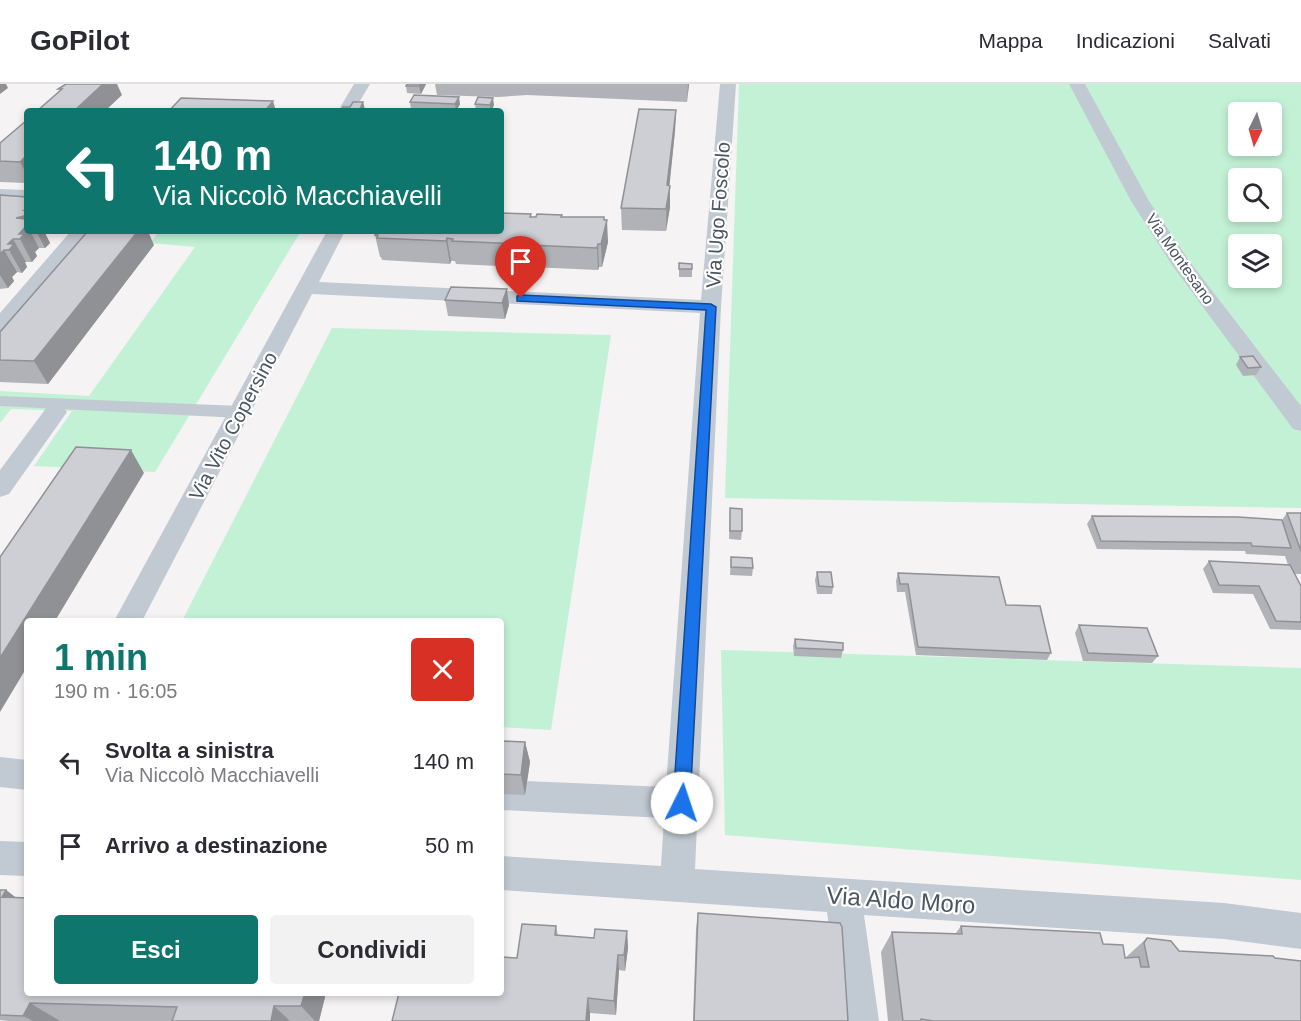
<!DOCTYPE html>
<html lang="it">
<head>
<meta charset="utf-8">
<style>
  :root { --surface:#fff; --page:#f2f2f3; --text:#2b2b33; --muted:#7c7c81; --line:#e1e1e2; --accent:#0f766e }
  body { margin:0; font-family:Arial,sans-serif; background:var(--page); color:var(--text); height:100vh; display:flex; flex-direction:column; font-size:22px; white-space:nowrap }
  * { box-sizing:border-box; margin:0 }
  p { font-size:20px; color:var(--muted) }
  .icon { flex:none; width:33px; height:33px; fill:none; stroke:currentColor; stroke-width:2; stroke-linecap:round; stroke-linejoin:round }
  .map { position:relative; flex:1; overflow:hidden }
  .sheet { position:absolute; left:24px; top:534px; width:480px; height:378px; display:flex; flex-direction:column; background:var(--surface); border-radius:6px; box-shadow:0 3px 9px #0003 }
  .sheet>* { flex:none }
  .banner { position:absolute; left:24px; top:24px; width:480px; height:126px; border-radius:6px; box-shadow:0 3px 9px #0003; background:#0f766e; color:#fff; overflow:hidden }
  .needle { width:39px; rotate:185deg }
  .tools { position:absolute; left:1228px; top:18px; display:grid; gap:12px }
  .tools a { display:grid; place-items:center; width:54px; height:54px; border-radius:6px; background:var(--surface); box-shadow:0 3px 9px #0003; font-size:30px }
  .pin { position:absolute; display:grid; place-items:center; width:51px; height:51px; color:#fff; margin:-62px -26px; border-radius:50% 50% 50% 0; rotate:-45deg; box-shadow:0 0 6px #0007 }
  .pin .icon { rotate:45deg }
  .me { position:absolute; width:66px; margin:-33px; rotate:4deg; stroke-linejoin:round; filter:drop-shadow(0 0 4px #0008) }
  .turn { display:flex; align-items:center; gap:21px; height:126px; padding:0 30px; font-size:27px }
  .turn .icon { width:78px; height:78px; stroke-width:2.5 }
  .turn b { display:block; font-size:42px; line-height:51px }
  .round { display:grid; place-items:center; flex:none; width:63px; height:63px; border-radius:6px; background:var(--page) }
  .summary { display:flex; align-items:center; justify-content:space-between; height:102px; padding:0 30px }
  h1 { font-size:36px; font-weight:700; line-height:45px; color:var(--accent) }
  .primary-button { display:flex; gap:12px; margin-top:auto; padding:12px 30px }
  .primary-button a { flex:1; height:69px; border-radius:6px; background:var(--accent); color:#fff; font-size:24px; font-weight:700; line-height:69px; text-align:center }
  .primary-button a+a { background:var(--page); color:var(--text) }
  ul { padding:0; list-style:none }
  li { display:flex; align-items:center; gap:18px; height:84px; padding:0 30px }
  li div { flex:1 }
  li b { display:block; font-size:22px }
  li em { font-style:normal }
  header { display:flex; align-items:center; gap:36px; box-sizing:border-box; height:84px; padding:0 30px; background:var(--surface); border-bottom:2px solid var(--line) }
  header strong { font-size:28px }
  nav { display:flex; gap:33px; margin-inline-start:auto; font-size:21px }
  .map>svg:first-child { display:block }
</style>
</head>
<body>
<header>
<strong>GoPilot</strong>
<nav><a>Mappa</a><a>Indicazioni</a><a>Salvati</a></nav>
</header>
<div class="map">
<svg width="1301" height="937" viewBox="0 0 1301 937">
  <rect width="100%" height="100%" fill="#f5f3f3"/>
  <path fill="#c3f1d5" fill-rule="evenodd" d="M739 0H1067L1074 2 1073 0H1301V424L725 414ZM1239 28H1272V62H1239ZM1239 94H1272V128H1239ZM1239 160H1272V194H1239Z
    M159 147H301L155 388 34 382 72 327 11 325 0 339V307L89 312 195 163 150 159Z
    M332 244 611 251 551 646 501 643V537H182Z
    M721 566 1301 584V796L725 751Z"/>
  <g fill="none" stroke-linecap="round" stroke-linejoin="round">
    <path fill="#c1cad2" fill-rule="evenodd" d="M0 312 240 322 246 324 248 328 246 332 240 334 0 322Z"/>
    <path fill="#c1cad2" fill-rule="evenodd" d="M354 0H370L354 27H338Z
      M720 0H736L721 223 695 785 1224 819 1301 829V865L1224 855 864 831 879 937H841L827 828 501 806V772L661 782 664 734 501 726V696L666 703 700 229 312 210 142 537H114L327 147H345L319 198 701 216Z
      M1069 0H1085L1149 117 1190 178 1301 322V347L1293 345 1172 181 1131 117Z
      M0 105 27 106V116L0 115Z
      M71 147H90L8 247 0 248V229Z
      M55 320 63 323 67 328 9 410 0 413V386L47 323Z
      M0 673 27 676V706L0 703Z
      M0 757 27 758V792L0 791Z"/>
  </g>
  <path fill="#b0b2b7" d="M407 0H426L421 10 407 9 406 2Z
    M435 0H689L687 18 527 11 498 13 437 11Z
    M410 18 460 20 456 27 411 25Z
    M475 20 494 21 491 27H476Z
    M676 26 675 47 669 102 670 123 666 147 622 146 621 124Z
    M27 36V99L0 98V59Z
    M0 111 27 113V147H44L50 159 45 164H39L35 168 37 172 32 178H25L27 183 22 189 17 188 12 193 14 197 8 204 0 205Z
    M562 131V133L604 136 608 158 602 183H599L598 186 530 183V180H525L524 183 456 180 455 177H451L450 180 382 176 381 173H380L375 151 531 133Z
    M154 161 48 300 0 298V248Z
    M679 179 692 180V193H679Z
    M451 203 509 221 505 235 448 232 445 216Z
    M1240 273 1261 283 1256 291 1243 292 1236 281Z
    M730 424 742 447 741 456 729 455Z
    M1287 429H1301V490H1295L1301 502V546L1270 545 1253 510 1213 509 1203 485 1209 477 1288 481 1285 472 1246 470 1245 467 1097 465 1087 440 1092 432 1282 436Z
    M731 473 753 484 752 492 730 491Z
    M817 488 833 503 832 510H817L815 496Z
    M898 489 1006 521 1051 569 1047 576 916 571 905 508H897L896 497Z
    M1079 541 1158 572 1152 579 1083 577 1075 549Z
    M795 555 843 566 841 574 794 572 793 562Z
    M501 657 525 658 530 678 525 711 501 710Z
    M0 806H6L16 814 27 909H326L319 937H7L0 936Z
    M698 829 848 937H693L696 845Z
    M556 842 558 851 594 854 627 847 628 864 625 887 619 886 616 931 590 929 517 874Z
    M961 842 1103 860 1125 874 1147 854 1179 867 1301 937H888L881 868 892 848 956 849Z"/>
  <path fill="#909195" d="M0 0H6L8 4 0 10Z
    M103 0H117L122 11 105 27H74Z
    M421 0H426L421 10 419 2Z
    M688 0H689L687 18Z
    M459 13 460 20 456 27 455 20Z
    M493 14 494 21 491 27 490 21Z
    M273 17 276 27H265Z
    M363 18 365 25 364 27H359Z
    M676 26 675 47 668 116 670 102V123L666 147 667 101Z
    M27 71V91L20 78Z
    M27 124V147H30L39 164 35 168 37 172 32 178 20 155 16 134Z
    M604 133 605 144 607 136 608 158 602 183 601 160Z
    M36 147H44L50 159 45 164Z
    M138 147H148L154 161 48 300 34 277Z
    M447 154 451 177 450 180 446 157Z
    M13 155 26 178H25L27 183 22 189 9 166 8 160Z
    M522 157 525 180 524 183 522 160Z
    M598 160 599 183 598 186 597 164Z
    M4 166 17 188 12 193 14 197 8 204 0 191V170Z
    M507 205 509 221 505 235 502 219Z
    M131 366 144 389 55 537H27V583L0 628V574Z
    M525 658 530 678 525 711 521 691Z
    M6 806 27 822 2 813Z
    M627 847 628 864 625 887 624 871Z
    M618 871 619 886 616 931 614 917Z
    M305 909H326L319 937H315L301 922Z
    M588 914 590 929V937H586Z
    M30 919 60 937H33L23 932Z
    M274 922 290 937H271Z"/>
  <path fill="#cdcfd5" stroke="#909195" stroke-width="1.5" d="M66 0H103L74 27H37L62 5H58Z
    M407 0H421L419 2H406Z
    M414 11 459 13 455 20 410 18Z
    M478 13 493 14 490 21 475 20Z
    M181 14 273 17 265 27H169Z
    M353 18H363L359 27H341L343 23H350Z
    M639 25 676 26 667 101 670 102 666 125 621 124Z
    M27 36V71L20 78 0 77V59Z
    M0 111 27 113V124L24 126H27V128L24 132 16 134 27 135V141L19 150H24L20 155H13L8 160H14L9 166H4L0 170Z
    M501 129 531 130 530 133H536L537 130 562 131 561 133H604V136H607L601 160H598L597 164 528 161 529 158 522 157V160L452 157 453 155 447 154 446 157 377 154 378 151H375L377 147H501Z
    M88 147H138L34 277 0 276V248Z
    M679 179 692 180V185H679Z
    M451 203 507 205 502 219 445 216Z
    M1253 272 1261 283 1248 284 1240 273Z
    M76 363 131 366 0 574V473Z
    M730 424 742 425V447H730Z
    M1287 429H1301V467Z
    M1092 432 1238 433 1282 436 1291 464 1252 462 1251 459 1101 457Z
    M731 473 752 474 753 484 731 483Z
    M1209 477 1290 481 1301 502V538L1276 537 1259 502 1219 501Z
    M817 488H831L833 503 819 502Z
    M898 489 999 493 1006 521 1040 522 1051 569 918 563 908 500H900Z
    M1079 541 1147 544 1158 572 1088 569Z
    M795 555 843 559V566L796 564Z
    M501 657 525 658 521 691 501 690Z
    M0 806H6L2 813 27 814V909H305L301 922H274L271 937H172L177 923 30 919 23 932 0 931Z
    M698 829 840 839 842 843 848 937H694Z
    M522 840 556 842 555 851 594 854 595 845 627 847 624 871H618L614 917 588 914 586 937H392L399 909H501V873L517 874Z
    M961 842 1100 849 1103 860 1123 861 1125 874 1139 873 1141 883H1149L1144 859 1147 854 1171 857 1179 867 1273 872 1275 874 1301 877V937H934L921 935V937H903L892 848 962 850Z"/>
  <path fill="#1a73e8" stroke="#114b97" stroke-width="1.5" d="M521 211 711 220 716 223 690 719 688 724 682 727 676 724 673 719 706 226 517 217V212Z"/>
  <g text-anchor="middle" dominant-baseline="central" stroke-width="4.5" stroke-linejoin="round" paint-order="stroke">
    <g font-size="16" fill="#4a5661" stroke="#fff">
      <text transform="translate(1180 175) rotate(55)">Via Montesano</text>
    </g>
    <g font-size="20" fill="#4a5661" stroke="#fff">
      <text transform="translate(718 131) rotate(-86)">Via Ugo Foscolo</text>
      <text transform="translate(233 342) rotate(-62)">Via Vito Copersino</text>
    </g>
    <g font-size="24" fill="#4a5661" stroke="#fff">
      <text transform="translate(901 816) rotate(4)">Via Aldo Moro</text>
    </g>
  </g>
</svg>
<div class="tools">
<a><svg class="needle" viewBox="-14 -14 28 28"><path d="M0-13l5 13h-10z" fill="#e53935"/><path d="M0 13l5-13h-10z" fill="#7c7c81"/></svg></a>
<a><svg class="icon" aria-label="search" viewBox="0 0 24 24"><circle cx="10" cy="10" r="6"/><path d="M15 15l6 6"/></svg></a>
<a><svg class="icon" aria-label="layers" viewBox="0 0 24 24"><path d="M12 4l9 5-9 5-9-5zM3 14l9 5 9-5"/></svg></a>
</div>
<div class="pin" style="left:521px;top:214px;background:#d93025"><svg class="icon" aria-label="arrive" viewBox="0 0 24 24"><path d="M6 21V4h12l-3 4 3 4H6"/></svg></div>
<svg class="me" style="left:682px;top:719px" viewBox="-20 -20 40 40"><circle r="19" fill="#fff"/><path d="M0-13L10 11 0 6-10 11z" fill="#1a73e8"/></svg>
<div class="banner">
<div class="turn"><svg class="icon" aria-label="left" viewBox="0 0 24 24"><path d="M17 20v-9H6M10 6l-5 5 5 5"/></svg><div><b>140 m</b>Via Niccolò Macchiavelli</div></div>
</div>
<section class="sheet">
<div class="summary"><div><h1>1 min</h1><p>190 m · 16:05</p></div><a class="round" style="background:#d93025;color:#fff"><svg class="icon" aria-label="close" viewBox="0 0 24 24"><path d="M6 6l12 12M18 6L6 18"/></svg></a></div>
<ul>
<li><svg class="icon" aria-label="left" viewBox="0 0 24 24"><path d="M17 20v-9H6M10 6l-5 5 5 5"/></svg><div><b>Svolta a sinistra</b><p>Via Niccolò Macchiavelli</p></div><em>140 m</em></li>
<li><svg class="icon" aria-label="arrive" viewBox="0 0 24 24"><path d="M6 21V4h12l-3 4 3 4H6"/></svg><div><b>Arrivo a destinazione</b></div><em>50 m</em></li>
</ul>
<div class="primary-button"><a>Esci</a><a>Condividi</a></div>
</section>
</div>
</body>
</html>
